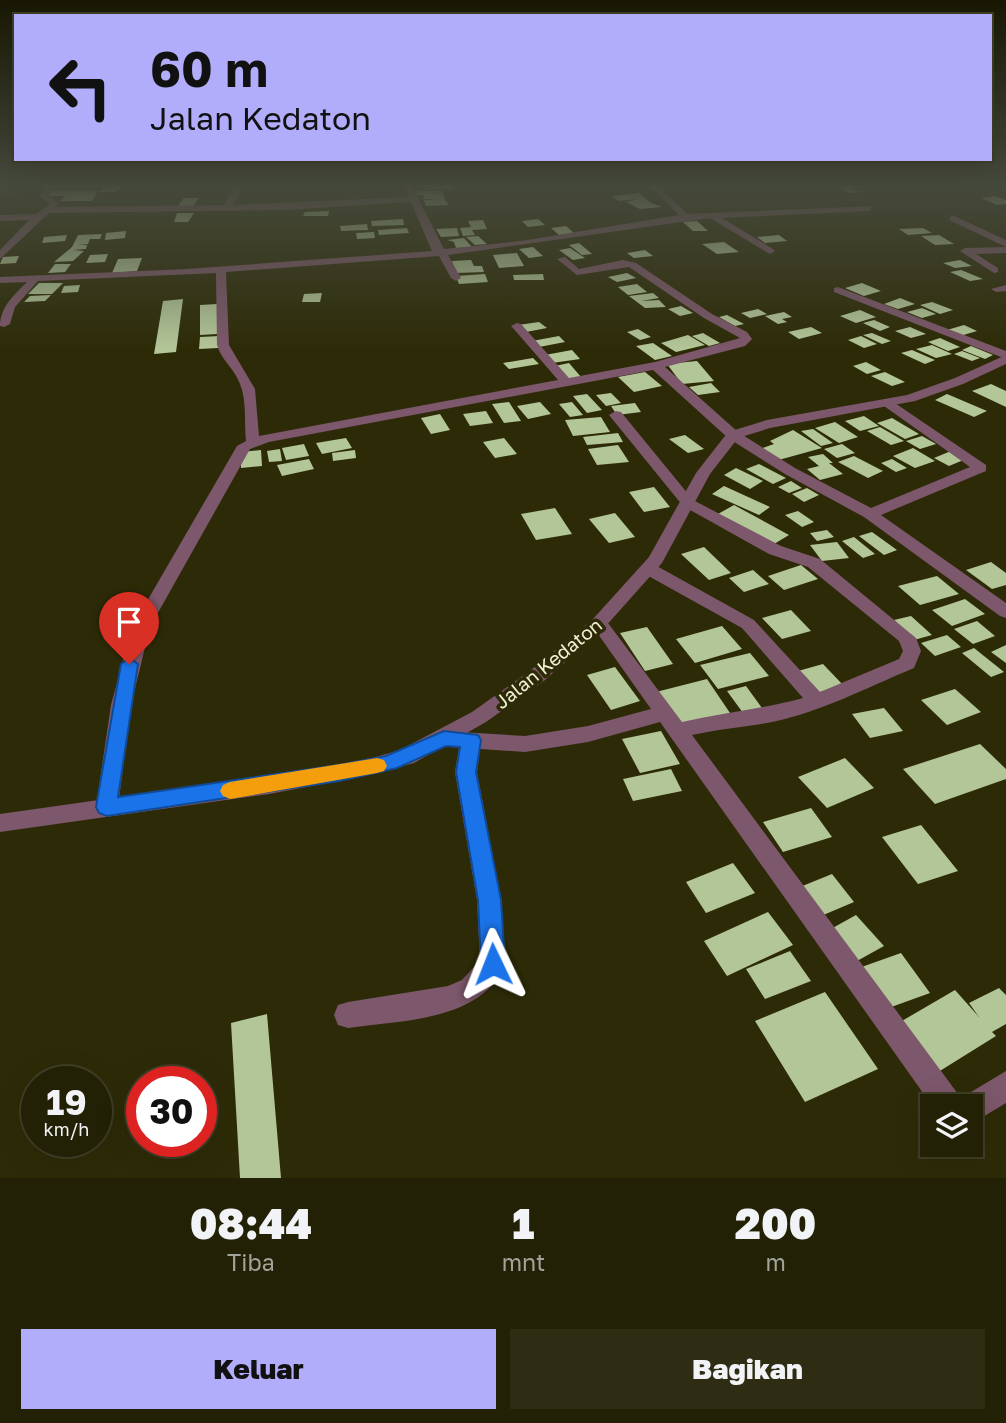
<!DOCTYPE html>
<html lang="id">
<head>
<meta charset="utf-8">
<style>
  :root { --surface:#222005; --page:#2e2d13; --text:#f1f3f6; --muted:#a2a39a; --line:#3f3e27; --accent:#b1adfa }
  body { margin:0; font-family:"Golos Text",sans-serif; background:var(--page); color:var(--text); height:100vh; display:flex; flex-direction:column; font-size:26px; white-space:nowrap }
  * { box-sizing:border-box; margin:0 }
  p { font-size:23px; color:var(--muted) }
  .icon { flex:none; width:38px; height:38px; fill:none; stroke:currentColor; stroke-width:2; stroke-linecap:round; stroke-linejoin:round }
  .map { position:relative; height:1178px; overflow:hidden }
  .drawer { display:flex; flex-direction:column; background:var(--surface); flex:1 }
  .drawer>* { flex:none }
  .top-card { position:absolute; left:14px; top:14px; width:978px; height:147px; border-radius:0px; box-shadow:0 7px 28px #0002,0 0 0 2px var(--line); background:#b1adfa; color:#111; overflow:hidden }
  .controls { position:absolute; left:920px; top:1094px; display:grid; gap:14px }
  .controls a { display:grid; place-items:center; width:63px; height:63px; border-radius:0px; background:var(--surface); box-shadow:0 7px 28px #0002,0 0 0 2px var(--line); font-size:35px }
  .speed { position:absolute; left:21px; top:1066px; display:flex; gap:14px; font-size:35px; font-weight:700; text-align:center }
  .speed>* { display:grid; place-content:center; width:91px; height:91px; border-radius:50%; background:var(--surface); box-shadow:0 7px 28px #0002,0 0 0 2px var(--line); line-height:1 }
  .speed small { font-size:18px; font-weight:400 }
  .speed .limit { border:10px solid #d22; background:#fff; color:#111 }
  .pin { position:absolute; display:grid; place-items:center; width:60px; height:60px; color:#fff; margin:-72px -30px; border-radius:50% 50% 50% 0; rotate:-45deg; box-shadow:0 0 7px #0007 }
  .pin .icon { rotate:45deg }
  .me { position:absolute; width:77px; margin:-38px; rotate:358deg; stroke-linejoin:round; filter:drop-shadow(0 0 5px #0008) }
  .turn { display:flex; align-items:center; gap:24px; height:147px; padding:0 21px; font-size:32px }
  .turn .icon { width:91px; height:91px; stroke-width:2.5 }
  .turn b { display:block; font-size:49px; line-height:60px }
  .eta { display:flex; justify-content:space-evenly; align-items:center; height:119px; text-align:center }
  .eta b { font-size:42px; font-weight:800; line-height:49px }
  .primary-button { display:flex; gap:14px; margin-top:auto; padding:14px 21px }
  .primary-button a { flex:1; height:80px; border-radius:0px; background:var(--accent); color:#111; font-size:28px; font-weight:800; line-height:80px; text-align:center }
  .primary-button a+a { background:var(--page); color:var(--text) }
  .map>svg:first-child { display:block }
</style>
</head>
<body>
<div class="map">
<svg width="1006" height="1178" viewBox="0 0 1006 1178">
  <rect width="100%" height="100%" fill="#2d2b07"/>
  <path fill="#b3c698" d="M108 184H125L116 192H99Z
    M424 184H452L453 189 424 190Z
    M843 184 857 188 849 189 863 192 849 193 833 185Z
    M52 191H98L92 201H60L66 196H47Z
    M417 191H443L444 199 449 205 426 206 424 200 441 199H423L424 195H416Z
    M639 193 651 203 662 207 640 209 626 202 638 199 619 201 612 196Z
    M995 196 1006 200V204L997 205 981 198Z
    M184 198H199L193 206H178Z
    M329 211 328 216H303L305 212Z
    M177 213H194L188 222H174Z
    M403 219 404 225 372 226 371 221Z
    M538 219 545 225 528 227 522 221Z
    M483 220 487 229 472 230 475 235 463 236 460 228 471 227 468 221Z
    M697 221 708 231H693L683 222Z
    M367 224 368 230 341 231 340 226Z
    M566 226 574 233 559 235 551 228Z
    M407 228 409 233 379 235 378 230Z
    M457 228 459 236 441 237 436 229Z
    M923 228 932 233 908 235 899 229Z
    M126 231 125 238 105 240 106 233Z
    M374 232 375 238 357 239 356 233Z
    M102 234 100 239H90L88 244 78 245H87L86 249 73 250 84 251 73 261 54 262 72 247 78 235Z
    M67 235 65 241 42 243 44 237Z
    M779 235 787 241 765 243 757 237Z
    M939 235 954 244 935 245 921 236Z
    M478 236 487 244 475 245 466 237Z
    M464 238 472 247 456 248 454 242 447 240Z
    M724 242 739 252 717 254 702 244Z
    M579 243 592 254 582 255 569 245Z
    M533 247 543 256 529 258 519 249Z
    M570 248 585 258 573 260 559 250Z
    M645 250 653 256 634 258 627 253Z
    M517 253 524 266 499 268 493 255Z
    M108 254 105 262 86 263 90 255Z
    M19 256 16 263 0 264 3 257Z
    M142 258 137 271 112 273 118 259Z
    M471 260 474 266H482L484 272 455 273 452 261Z
    M960 260 972 266 955 268 943 263Z
    M55 264H71L65 272 48 273Z
    M961 270 983 279 970 281 950 272Z
    M627 273 636 278 617 282 608 277Z
    M485 274 488 282 459 284 456 276Z
    M543 274 544 280H514L513 275Z
    M39 283H63L52 294H28Z
    M862 283 881 291 864 296 845 288Z
    M637 284 647 292 628 295 618 287Z
    M80 285 78 292 61 293 64 286Z
    M322 293 320 302H302L304 294Z
    M653 293 659 298 641 301 659 300 666 307 645 308 629 296Z
    M51 295 45 301 24 302 30 296Z
    M900 298 915 304 898 309 884 304Z
    M183 299 176 352 154 354 163 301Z
    M932 302 953 310 940 314 920 305Z
    M217 304V334L200 335V305Z
    M681 306 693 313 680 316 668 309Z
    M922 308 936 314 922 318 907 312Z
    M758 309 767 314 750 318 741 313Z
    M860 310 876 317 856 323 840 316Z
    M784 312 792 317 782 319 787 322 778 324 765 316Z
    M727 315 744 324 735 326 719 317Z
    M874 320 890 327 880 331 863 323Z
    M539 322 547 328 526 332 518 325Z
    M964 325 977 331 960 336 947 330Z
    M811 327 822 333 799 339 788 332Z
    M910 327 926 334 911 338 895 331Z
    M638 329 651 337 640 340 627 332Z
    M703 333 720 343 709 346 692 336Z
    M872 333 891 341 882 344 863 335Z
    M688 335 705 345 676 352 661 343Z
    M219 336 218 348 199 349 200 337Z
    M559 336 565 342 539 347 532 341Z
    M861 336 877 344 864 348 848 340Z
    M940 338 960 347 948 351 928 342Z
    M653 343 672 356 655 360 636 346Z
    M932 345 952 354 936 358 916 349Z
    M971 346 993 355 985 359 962 350Z
    M572 350 580 359 552 363 545 355Z
    M912 350 935 360 925 364 901 353Z
    M962 351 980 358 972 361 954 354Z
    M533 358 539 364 509 369 503 363Z
    M697 361 714 381 682 384 667 364Z
    M866 362 881 370 867 374 853 366Z
    M569 363 581 377 567 379 555 366Z
    M645 372 662 386 634 392 618 377Z
    M885 372 905 382 892 386 871 376Z
    M711 383 720 392 698 395 689 387Z
    M991 384 1006 391V407L972 391Z
    M611 393 621 403 606 406 596 395Z
    M587 394 602 410 587 413 573 396Z
    M947 394 987 411 974 417 935 400Z
    M509 402 521 421 504 423 492 404Z
    M540 402 551 414 528 419 517 406Z
    M572 402 583 415 570 417 559 404Z
    M635 403 641 412 617 415 611 406Z
    M486 411 493 423 470 426 463 414Z
    M440 414 450 430 431 434 421 418Z
    M864 416 879 426 860 431 845 421Z
    M601 417 610 432 573 436 565 420Z
    M892 418 919 434 905 439 877 423Z
    M835 422 858 437 839 443 815 428Z
    M880 427 904 441 891 445 867 431Z
    M813 429 833 443 821 446 801 431Z
    M793 430 822 448 775 461 757 450 774 444 770 441Z
    M618 433 623 442 587 445 583 437Z
    M685 435 704 449 688 453 669 439Z
    M922 436 936 444 920 449 906 441Z
    M346 438 352 448 322 454 316 443Z
    M504 438 517 454 495 458 483 442Z
    M304 444 309 456 286 460 282 448Z
    M842 444 855 453 837 458 824 449Z
    M618 445 629 462 597 465 588 449Z
    M913 448 935 461 915 468 893 456Z
    M280 449 282 461 269 462 267 451Z
    M261 450 262 466 241 468 240 452Z
    M355 450 356 458 333 461 332 453Z
    M951 451 966 459 949 466 934 458Z
    M823 454 833 463H829L843 474 820 480 807 469 819 466 808 457Z
    M854 456 883 471 868 478 838 462Z
    M309 459 314 469 282 476 277 465Z
    M892 459 907 468 896 472 881 463Z
    M759 464 786 478 773 484 746 469Z
    M736 468 763 481 750 489 724 475Z
    M791 481 802 488 789 493 778 487Z
    M724 486 770 507 759 515 712 494Z
    M654 487 670 507 644 512 629 492Z
    M807 488 819 495 804 502 792 494Z
    M734 505 789 535 774 544 718 514Z
    M555 508 572 534 536 540 521 514Z
    M798 511 814 522 802 527 785 515Z
    M615 513 635 537 609 543 589 519Z
    M827 530 834 537 817 541 810 533Z
    M872 532 897 550 884 555 859 536Z
    M854 537 875 554 863 558 842 541Z
    M837 542 849 558 822 561 810 545Z
    M704 547 731 573 709 580 681 554Z
    M991 562 1006 573V585L992 589 966 570Z
    M801 565 818 579 784 590 768 576Z
    M753 570 769 584 744 592 729 578Z
    M937 576 959 594 920 605 898 586Z
    M965 599 985 614 952 626 932 610Z
    M791 610 811 631 782 639 762 618Z
    M911 616 932 635 914 640 894 620Z
    M977 621 995 636 973 644 954 629Z
    M722 626 742 649 695 663 676 639Z
    M647 627 673 664 645 671 620 633Z
    M947 635 961 647 935 656 921 643Z
    M1006 645V663L991 652Z
    M974 648 1004 672 991 677 962 653Z
    M750 653 769 676 718 689 700 665Z
    M823 664 843 685 817 693 798 671Z
    M615 667 640 701 611 710 587 675Z
    M707 679 730 713 677 726 656 692Z
    M746 686 765 712 746 717 727 691Z
    M955 689 981 712 947 725 921 700Z
    M884 708 903 731 870 738 852 714Z
    M661 731 680 764 640 773 622 739Z
    M980 744 1006 769V779L935 804 903 769Z
    M845 758 874 788 827 808 798 777Z
    M671 769 682 791 633 801 623 779Z
    M811 808 832 837 783 852 763 822Z
    M921 825 958 871 918 884 882 837Z
    M733 863 755 893 706 913 686 882Z
    M832 874 854 902 821 916 800 887Z
    M768 912 793 945 727 976 704 941Z
    M856 915 884 946 857 961 829 930Z
    M790 951 811 981 765 999 746 969Z
    M901 953 930 993 883 1010 856 969Z
    M999 988 1006 995V1024L992 1032 996 1036 935 1074 895 1025 955 990 979 1017 969 1003Z
    M825 992 878 1069 805 1102 755 1021Z
    M267 1014 281 1178H240L231 1023Z"/>
  <g fill="none" stroke-linecap="round" stroke-linejoin="round">
    <path fill="#7d576b" fill-rule="evenodd" d="M49 184H57L49 195 59 204 56 207 224 205 236 184H244L233 205 409 197 403 184H411L444 249 521 241 679 215 647 184H655L688 214 873 206 870 211 722 218 773 249 775 251 770 254 710 218 448 255 461 278 456 281 451 278 439 256 226 272 229 345 255 389 259 436 558 380 513 328 511 326 517 323 521 324 569 378 655 362 740 338 704 318 629 267 577 275 557 259 565 257 579 269 623 260 636 263 712 314 747 332 752 339 745 346 665 367 738 432 795 468 871 508 970 467 884 406 882 403 889 399 986 465V471L881 515 1006 603V618L1000 616 864 517 785 474 728 438 653 370 269 442 250 449 150 627 131 705 118 807 115 813 107 816 99 813 96 807 111 705 132 627 237 446 246 441C244 422 247 401 240 384 235 369 221 360 217 345L216 273 38 281 15 307 10 324 4 327 0 326C0 307 14 295 27 282L0 283V277L187 269 432 251 411 202 285 210 49 213 0 259V250L29 220 0 221V215L36 214 50 204 40 196Z
      M994 184H1006V189Z
      M952 215 1006 240V247L949 220Z
      M1006 247V253L976 254 998 268V272L994 273 960 251 965 248Z
      M1006 285V291L996 292 991 289Z
      M838 287 1006 351V359L834 292V288Z
      M616 411 621 412 693 500 781 546 820 559 916 638 921 651 914 668C868 687 821 712 772 722 745 727 719 729 692 735L961 1098 1006 1071V1103L971 1124V1106L933 1107 660 722 588 742 525 752 480 749 477 772 501 900 506 964C480 1022 402 1020 348 1028L338 1025 334 1015 338 1005 348 1002 448 986 462 980 480 960 477 900 455 772 459 748 437 745 434 739 437 733 444 731 525 736 588 726 651 709 593 627 590 623 593 619H605L682 722C722 713 763 709 803 698L742 628 643 573 640 569 643 565H655L754 620 820 692 899 659 903 651 899 641 808 567 769 554 683 506 609 415Z"/>
    <path fill="#7d576b" fill-rule="evenodd" d="M1006 355V364L963 384 915 401 770 428 738 438 710 474 662 563 605 627 545 680 486 722 414 763 365 776 269 794 0 832V814L269 776 365 760 400 750 472 712 531 670 593 619 649 557 696 473 728 432 767 420 907 395 955 378Z"/>
  </g>
  <linearGradient id="sky" x2="0" y2="1"><stop stop-color="#191804"/><stop offset="0.53" stop-color="#464a3c"/><stop offset="1" stop-color="#464a3c" stop-opacity="0"/></linearGradient>
  <rect width="1006" height="349" fill="url(#sky)"/>
  <path fill="#1a73e8" stroke="#114b97" stroke-width="2" d="M129 658 138 664 118 797 339 765 386 756 444 731 478 735 481 740 476 772 501 900 505 964 502 972 493 976 485 972 481 964 478 900 456 772 460 747 446 746 397 768 339 781 107 816 99 813 96 807 121 664Z"/>
  <path fill="#f59e0b" d="M377 758 384 760 387 766 384 771 377 773 230 799 223 796 220 791 223 785 230 782Z"/>
  <g text-anchor="middle" dominant-baseline="central" stroke-width="7" stroke-linejoin="round" paint-order="stroke">
    <g font-size="19" fill="#f1f0d7" stroke="#2d2b07">
      <text transform="translate(548 663) rotate(-39)">Jalan Kedaton</text>
    </g>
  </g>
</svg>
<div class="controls">
<a><svg class="icon" aria-label="layers" viewBox="0 0 24 24"><path d="M12 4l9 5-9 5-9-5zM3 14l9 5 9-5"/></svg></a>
</div>
<div class="speed"><div>19<small>km/h</small></div><div class="limit">30</div></div>
<div class="pin" style="left:129px;top:664px;background:#d93025"><svg class="icon" aria-label="arrive" viewBox="0 0 24 24"><path d="M6 21V4h12l-3 4 3 4H6"/></svg></div>
<svg class="me" style="left:493px;top:964px" viewBox="-20 -20 40 40"><path d="M0-17L14 15 0 8-14 15z" fill="#1a73e8" stroke="#fff" stroke-width="4"/></svg>
<div class="top-card">
<div class="turn"><svg class="icon" aria-label="left" viewBox="0 0 24 24"><path d="M17 20v-9H6M10 6l-5 5 5 5"/></svg><div><b>60 m</b>Jalan Kedaton</div></div>
</div>
</div>
<section class="drawer">
<div class="eta">
<div><b>08:44</b><p>Tiba</p></div>
<div><b>1</b><p>mnt</p></div>
<div><b>200</b><p>m</p></div>
</div>
<div class="primary-button"><a>Keluar</a><a>Bagikan</a></div>
</section>
</body>
</html>
